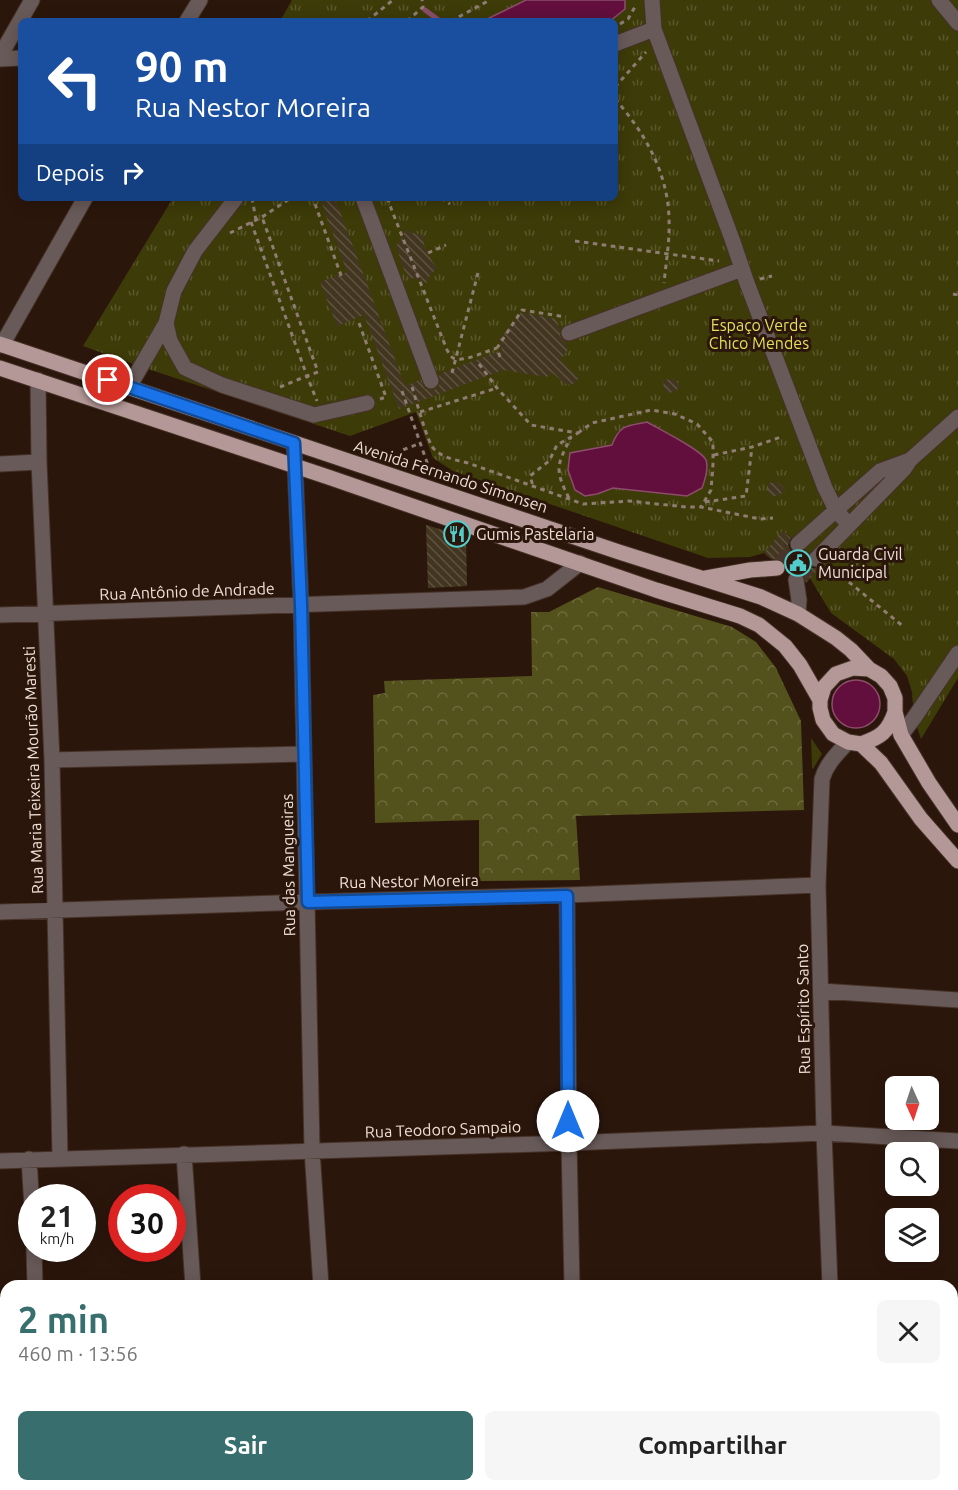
<!DOCTYPE html>
<html lang="pt">
<head>
<meta charset="utf-8">
<style>
  :root { --surface:#fff; --page:#f6f6f6; --text:#222; --muted:#767676; --accent:#386f6e }
  body { margin:0; font-family:Ubuntu,sans-serif; background:var(--page); color:var(--text); height:100vh; display:flex; flex-direction:column; font-size:22px; white-space:nowrap }
  * { box-sizing:border-box; margin:0 }
  p { font-size:20px; color:var(--muted) }
  .icon { flex:none; width:33px; height:33px; fill:none; stroke:currentColor; stroke-width:2; stroke-linecap:round; stroke-linejoin:round }
  .map { position:relative; flex:1; overflow:hidden }
  .details { position:absolute; left:0px; top:1280px; width:958px; height:212px; display:flex; flex-direction:column; background:var(--surface); border-radius:18px 18px 0 0; box-shadow:0 3px 15px #0003 }
  .details>* { flex:none }
  .top-card { position:absolute; left:18px; top:18px; width:600px; height:183px; border-radius:9px; box-shadow:0 3px 15px #0003; background:#1a4fa0; color:#fff; overflow:hidden }
  .needle { width:39px; rotate:177deg }
  .fabs { position:absolute; left:885px; top:1076px; display:grid; gap:12px }
  .fabs a { display:grid; place-items:center; width:54px; height:54px; border-radius:9px; background:var(--surface); box-shadow:0 3px 15px #0003; font-size:30px }
  .speed { position:absolute; left:18px; top:1184px; display:flex; gap:12px; font-size:30px; font-weight:700; text-align:center }
  .speed>* { display:grid; place-content:center; width:78px; height:78px; border-radius:50%; background:var(--surface); box-shadow:0 3px 15px #0003; line-height:1 }
  .speed small { font-size:15px; font-weight:400 }
  .speed .limit { border:9px solid #d22; background:#fff; color:#111 }
  .pin { position:absolute; display:grid; place-items:center; width:51px; height:51px; color:#fff; margin:-26px; border:3px solid #fff; border-radius:50%; box-shadow:0 2px 6px #0007 }
  .me { position:absolute; width:66px; margin:-33px; rotate:0deg; stroke-linejoin:round; filter:drop-shadow(0 0 4px #0008) }
  .turn { display:flex; align-items:center; gap:21px; height:126px; padding:0 18px; font-size:27px }
  .turn .icon { width:78px; height:78px; stroke-width:2.5 }
  .turn b { display:block; font-size:42px; line-height:51px }
  .then { display:flex; align-items:center; height:57px; padding:0 18px; background:#0003; gap:12px; font-size:22px }
  .round { display:grid; place-items:center; flex:none; width:63px; height:63px; border-radius:9px; background:var(--page) }
  .overview { display:flex; align-items:center; justify-content:space-between; height:102px; padding:0 18px }
  h1 { font-size:36px; font-weight:600; line-height:45px; color:var(--accent) }
  .button { display:flex; gap:12px; margin-top:auto; padding:12px 18px }
  .button a { flex:1; height:69px; border-radius:9px; background:var(--accent); color:#fff; font-size:24px; font-weight:600; line-height:69px; text-align:center }
  .button a+a { background:var(--page); color:var(--text) }
  .map>svg:first-child { display:block }
</style>
</head>
<body>
<div class="map">
<svg width="958" height="1490" viewBox="0 0 958 1490">
  <defs>
    <pattern id="forest-crowns" width="20" height="18" patternUnits="userSpaceOnUse" patternTransform="scale(1.5)"><rect width="20" height="18" fill="#54521c"/><path d="M2 6a3 3 0 1 1 6 0M12 15a3 3 0 1 1 6 0" fill="none" stroke="#6d6a3c"/></pattern>
    <pattern id="park-tufts" width="24" height="20" patternUnits="userSpaceOnUse" patternTransform="scale(1.5)"><rect width="24" height="20" fill="#3d3b08"/><path d="M3 7l-1-3M5 7V3M7 7l1-3M15 17l-1-3M17 17v-4M19 17l1-3" fill="none" stroke="#59572b"/></pattern>
    <pattern id="building-back-hatch" width="6" height="6" patternUnits="userSpaceOnUse" patternTransform="scale(1.5)"><rect width="6" height="6" fill="#433620"/><path d="M-1 5l2 2M0 0l6 6M5-1l2 2" fill="none" stroke="#5e5340"/></pattern>
  </defs>
  <rect width="100%" height="100%" fill="#2b160b"/>
  <path fill="#3d3b08" d="M811 738 822 754 813 769 812 768Z"/>
  <path fill="url(#forest-crowns)" d="M598 587 732 627 756 642 776 668 801 721 804 810 576 816 580 880 479 881V820L375 823 373 695 385 693 384 681 532 676 531 612H549Z"/>
  <path fill="url(#park-tufts)" d="M292 0H958V678L921 739 914 718 912 692 907 676 894 659 831 613 810 578 822 564 783 531 764 553 750 557 708 558 453 471 433 458 416 412 350 436 136 365 83 346 173 198H615V21H280Z"/>
  <path fill="#620f3d" stroke="#8c4d6b" stroke-width="1.5" d="M526 0H625V9L610 21H483Z
    M647 422C659 429 702 450 706 460 709 469 705 480 702 488L687 496 613 488 597 494 585 496 575 490 568 470 570 453 612 445C620 424 627 426 647 422Z
    M832 704a24 24 0 1 1 48 0a24 24 0 1 1-48 0Z"/>
  <g fill="none" stroke-linecap="round" stroke-linejoin="round">
    <path stroke="#8c4d6b" stroke-width="5" d="M425 10 440 21"/>
  </g>
  <path fill="url(#building-back-hatch)" d="M320 198H335L405 386 420 380 425 389 434 390 438 388 440 383 439 374 502 350 499 340 521 312 556 319 560 329V336L565 341 568 350 560 360 579 378 573 384 567 385 551 372 547 377 503 370 399 409 364 315 337 326 320 282 347 272Z
    M406 229 412 233 424 235V244L432 261 437 268 430 275 427 283 414 278 409 279 401 263 399 254 396 245 400 242Z
    M673 379 681 386 674 392 668 393 664 389 663 380Z
    M778 482 785 489 779 496H773L768 493V483Z
    M426 525 466 537 467 586 428 588Z
    M782 531 791 538 788 545 791 551 799 554 806 550 809 553 807 561 809 566 813 568H819L806 583 804 574 800 571H794L789 574 786 571 785 563 782 560 771 559 764 553Z"/>
  <g fill="none" stroke-linecap="round" stroke-linejoin="round">
    <path stroke="#48342a" stroke-width="15" stroke-dasharray="15 8" stroke-linecap="butt" d="M779 565 798 544
      M796 580 816 559"/>
    <g stroke="#463228" stroke-width="17">
      <path id="minor" d="M652 0 654 29
        M939 0 958 23
        M187 21 200 0
        M615 44 654 29 732 239 747 283 825 488 836 510 849 525
        M0 56 32 0
        M0 59 21 58
        M236 198 195 251 174 291 166 323 170 341 185 368 222 385 314 415 367 403
        M363 198 431 381
        M569 333 742 269
        M2 345 85 198
        M38 380 39 462 52 760 60 1158
        M129 387 166 323
        M294 443 301 604 312 1150 321 1286
        M0 464 39 462
        M798 544 880 471 910 460
        M816 559 904 469 910 460 958 417
        M796 580 799 600 798 614
        M0 615 524 597 547 589 580 563
        M901 735 914 718 958 653
        M52 760 303 754
        M567 895 569 1143 572 1286
        M0 912 308 902 567 895 818 885
        M821 991 958 1000
        M184 1154 193 1286
        M29 1159 32 1207
        M0 1161 569 1143 824 1133 958 1141
        M34 1248 35 1286
        M830 1286 824 1133 818 885 822 779C827 763 837 754 848 742
        M0 1464H6
        M333 1485V1490
        M577 1485V1490
        M833 1485V1490
        M854 1485 861 1490"/>
    </g>
    <g stroke="#463228" stroke-width="17">
      <path id="major" d="M0 344 619 552 761 597 798 614 836 638 851 650 869 669 881 676 890 686 895 698V712L901 735 929 783 958 825
        M0 368 328 477 656 590 740 616 759 625 785 646 800 665 820 700V708L823 720 833 734 848 742 861 744 881 763 921 819 958 861
        M706 578 750 570 777 568
        M820 700 824 687 836 674 853 668 869 669
        M861 744C881 737 888 732 895 712"/>
    </g>
    <path stroke="#8f7d74" stroke-width="3" stroke-dasharray="4.5 4.5" stroke-linecap="butt" d="M367 21 393 0
      M407 21 423 7 422 0
      M451 21 490 0
      M620 24 628 19 636 5
      M615 87 646 52
      M615 99C645 133 668 173 669 219 670 240 666 262 664 283
      M252 198 256 220
      M387 198 447 350C449 353 450 356 453 358 463 363 486 351 497 348
      M441 198 450 204
      M315 204 342 278
      M251 222 307 376 318 372 262 217
      M230 233 262 217 291 198
      M575 241 719 261
      M428 253 446 245
      M760 279 772 276
      M953 294 958 295
      M359 323 386 397 380 399
      M500 357 497 348 522 310 566 317
      M479 364 497 388 531 425 578 433 557 445 549 461 530 476 533 486
      M452 373 478 273
      M280 387 307 376 317 401
      M412 387C416 399 427 442 434 449 443 458 456 460 468 463L583 504 629 501 686 507H701L760 519 773 518
      M402 391 430 471
      M420 412 497 388
      M578 433 592 423 651 410 675 414 697 424 713 442V464L711 490 701 507
      M714 455 752 447 781 437
      M404 465 400 451 421 443
      M569 498C554 469 557 465 571 437
      M705 502 746 496 752 447
      M828 565 904 627"/>
    <use href="#minor" stroke="#685a59" stroke-width="15"/>
    <use href="#major" stroke="#b49897" stroke-width="15"/>
  </g>
  <g fill="none" stroke-linecap="round" stroke-linejoin="round">
    <g stroke="#114b97" stroke-width="15">
      <path id="route" d="M108 380 294 443 301 604 308 902 567 896 568 1121"/>
    </g>
    <use href="#route" stroke="#1a73e8" stroke-width="10"/>
  </g>
  <defs>
    <g id="restaurant-ring" transform="scale(1.35)"><circle r="9.5" fill="#2b160b" stroke="#53cdcb" stroke-width="1.5"/><path d="M-5-6h1v4h1v-4h1v4h1v-4h1v5L-1.5 .5V6h-2V.5L-5-1ZM5-6V6H3V1.5H1.5Q1.5-4 5-6Z" fill="#53cdcb"/></g>
    <g id="civic-ring" transform="scale(1.35)"><circle r="9.5" fill="#2b160b" stroke="#53cdcb" stroke-width="1.5"/><path d="M-.6-6.5H3V-4.5H.6V-3L4-1V1h2V6H-6V1h2V-1L-.6-3ZM-1.2 2.5V6h2.4V2.5Z" fill="#53cdcb"/></g>
  </defs>
  <g fill-rule="evenodd">
    <use href="#restaurant-ring" x="457" y="534"/>
    <use href="#civic-ring" x="798" y="563"/>
  </g>
  <g text-anchor="middle" dominant-baseline="central" stroke-width="6" stroke-linejoin="round" paint-order="stroke">
    <g font-size="16" fill="#e3df58" stroke="#2b160b">
      <text x="759" y="325">Espaço Verde<tspan x="759" dy="18">Chico Mendes</tspan></text>
    </g>
    <g font-size="16" fill="#eedfd7" stroke="#2b160b">
      <text transform="translate(451 476) rotate(18)">Avenida Fernando Simonsen</text>
      <text transform="translate(187 591) rotate(-2)">Rua Antônio de Andrade</text>
      <text transform="translate(33 770) rotate(-92)">Rua Maria Teixeira Mourão Maresti</text>
      <text transform="translate(288 865) rotate(-91)">Rua das Mangueiras</text>
      <text transform="translate(409 881) rotate(-1)">Rua Nestor Moreira</text>
      <text transform="translate(803 1009) rotate(-91)">Rua Espírito Santo</text>
      <text transform="translate(443 1129) rotate(-2)">Rua Teodoro Sampaio</text>
    </g>
    <g font-size="16" fill="#eedfd7" stroke="#2b160b" text-anchor="start">
      <text x="476" y="534">Gumis Pastelaria</text>
      <text x="818" y="554">Guarda Civil<tspan x="818" dy="18">Municipal</tspan></text>
    </g>
  </g>
</svg>
<div class="fabs">
<a><svg class="needle" viewBox="-14 -14 28 28"><path d="M0-13l5 13h-10z" fill="#e53935"/><path d="M0 13l5-13h-10z" fill="#767676"/></svg></a>
<a><svg class="icon" aria-label="search" viewBox="0 0 24 24"><circle cx="10" cy="10" r="6"/><path d="M15 15l6 6"/></svg></a>
<a><svg class="icon" aria-label="layers" viewBox="0 0 24 24"><path d="M12 4l9 5-9 5-9-5zM3 14l9 5 9-5"/></svg></a>
</div>
<div class="speed"><div>21<small>km/h</small></div><div class="limit">30</div></div>
<div class="pin" style="left:108px;top:380px;background:#d93025"><svg class="icon" aria-label="arrive" viewBox="0 0 24 24"><path d="M6 21V4h12l-3 4 3 4H6"/></svg></div>
<svg class="me" style="left:568px;top:1121px" viewBox="-20 -20 40 40"><circle r="19" fill="#fff"/><path d="M0-13L10 11 0 6-10 11z" fill="#1a73e8"/></svg>
<div class="top-card">
<div class="turn"><svg class="icon" aria-label="left" viewBox="0 0 24 24"><path d="M17 20v-9H6M10 6l-5 5 5 5"/></svg><div><b>90 m</b>Rua Nestor Moreira</div></div>
<div class="then">Depois<svg class="icon" aria-label="right" viewBox="0 0 24 24"><path d="M7 20v-9h11M14 6l5 5-5 5"/></svg></div>
</div>
<section class="details">
<div class="overview"><div><h1>2 min</h1><p>460 m · 13:56</p></div><a class="round"><svg class="icon" aria-label="close" viewBox="0 0 24 24"><path d="M6 6l12 12M18 6L6 18"/></svg></a></div>
<div class="button"><a>Sair</a><a>Compartilhar</a></div>
</section>
</div>
</body>
</html>
